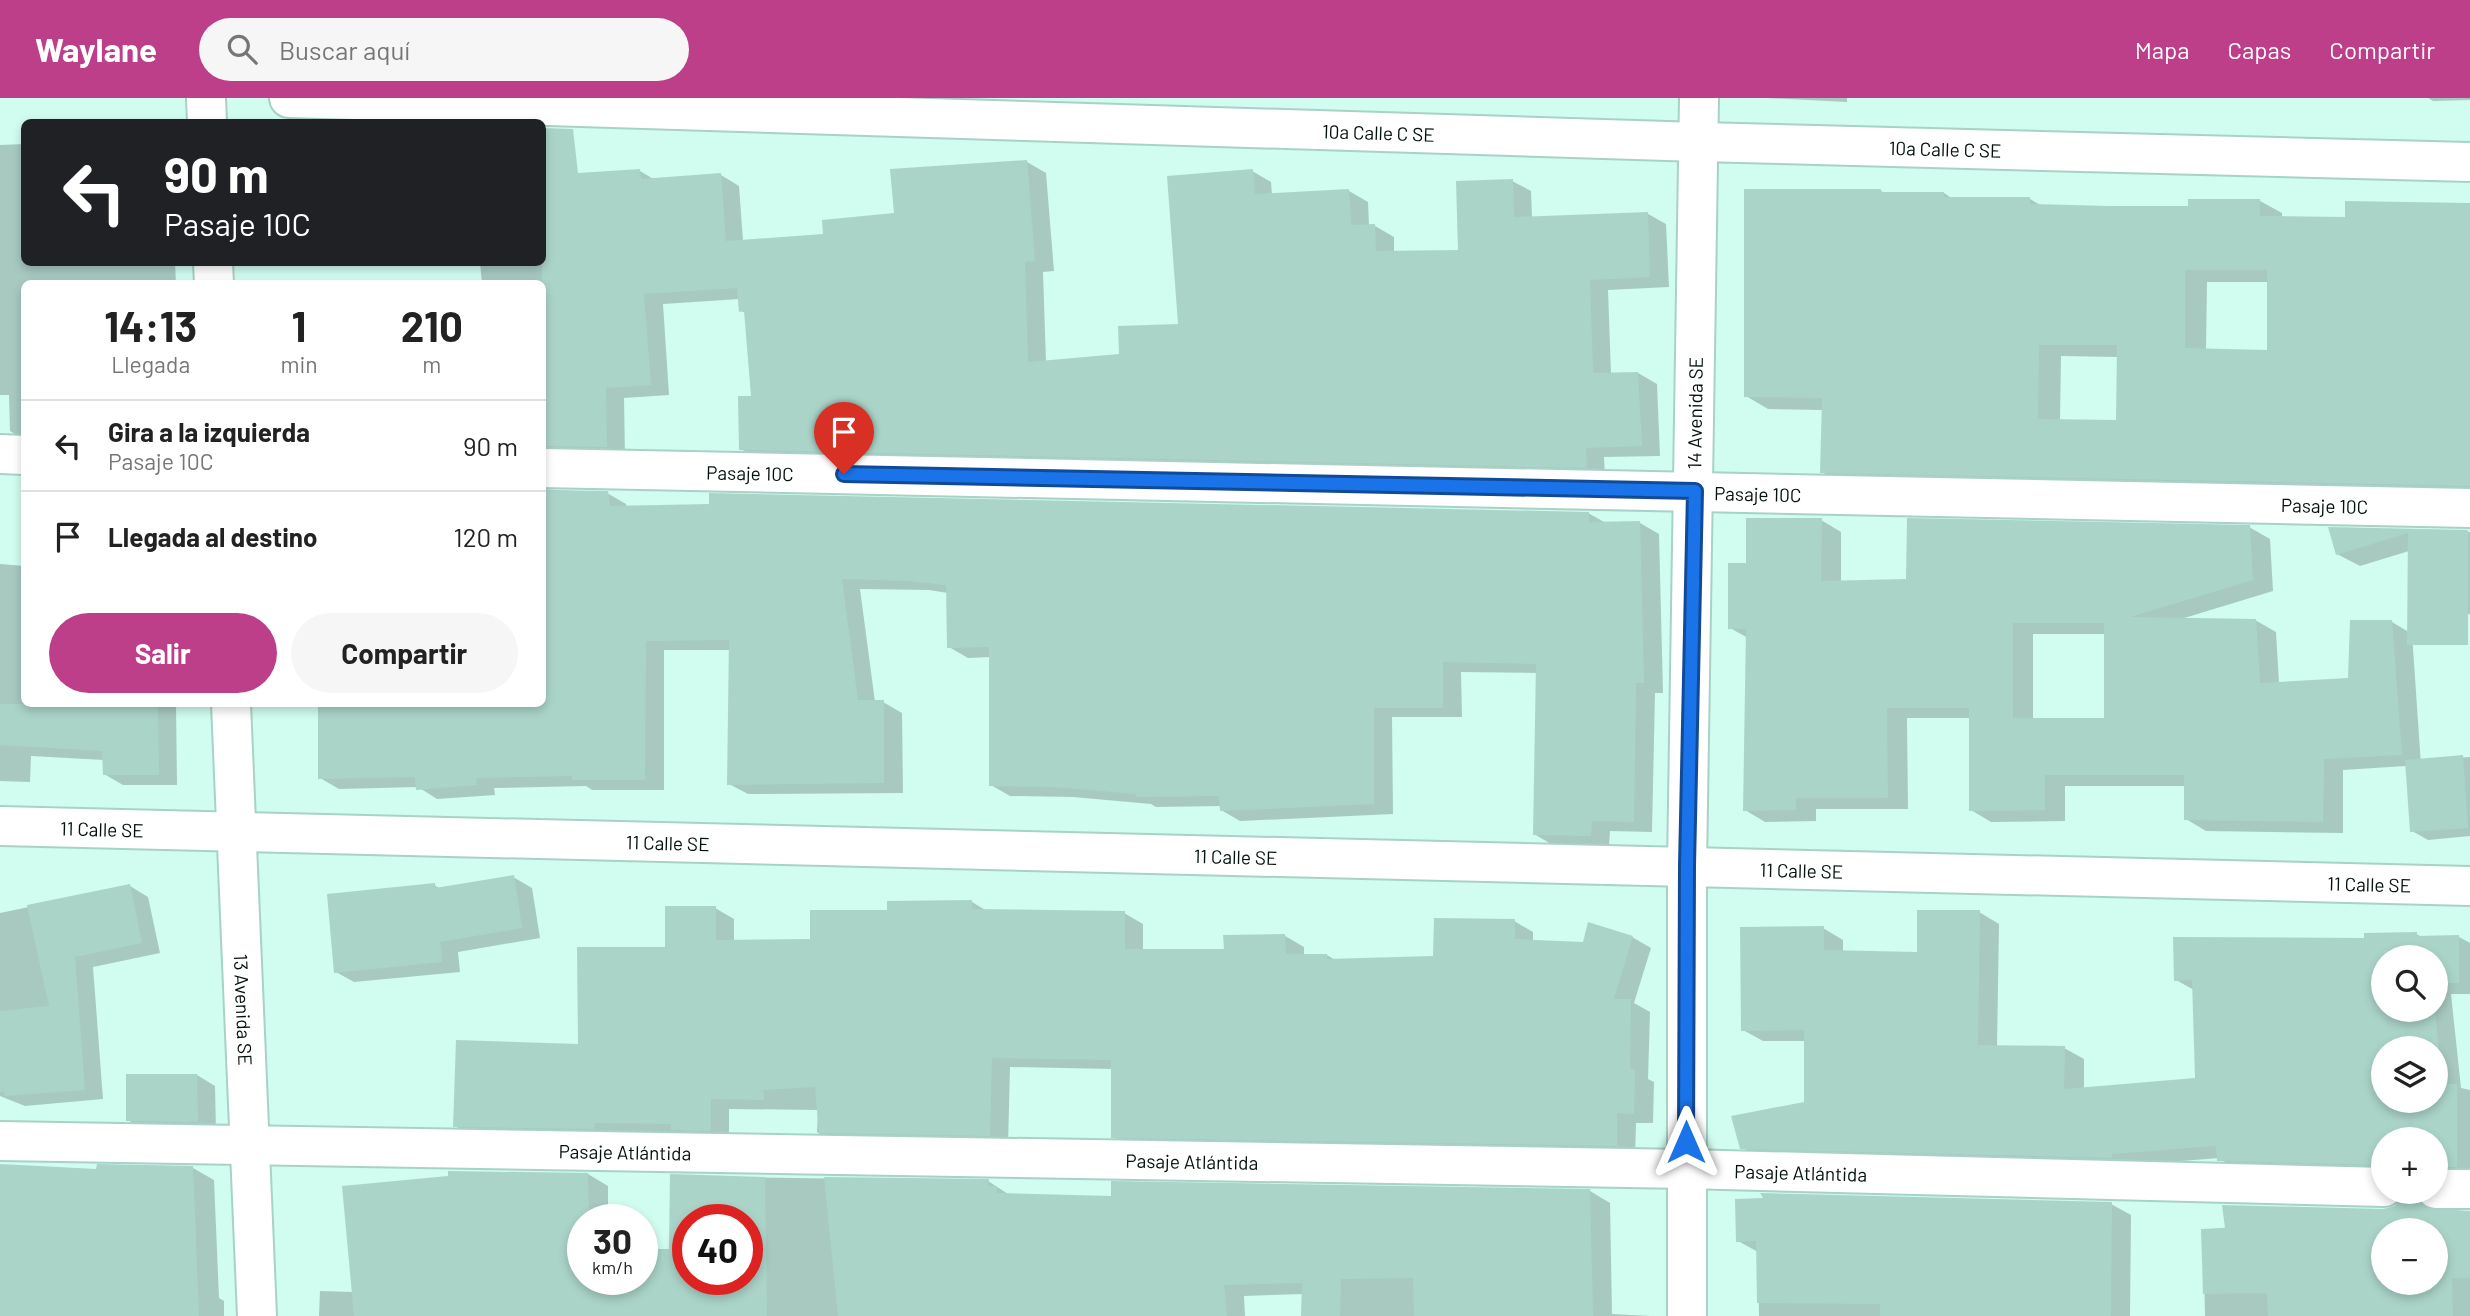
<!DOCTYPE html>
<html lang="es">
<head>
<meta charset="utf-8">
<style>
  :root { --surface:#fff; --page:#f6f6f6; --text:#222; --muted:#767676; --line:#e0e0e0; --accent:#bd3e89 }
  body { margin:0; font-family:Barlow,sans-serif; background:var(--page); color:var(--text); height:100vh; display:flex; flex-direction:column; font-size:26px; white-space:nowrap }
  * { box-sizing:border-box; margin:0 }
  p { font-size:23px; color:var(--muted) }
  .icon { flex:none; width:38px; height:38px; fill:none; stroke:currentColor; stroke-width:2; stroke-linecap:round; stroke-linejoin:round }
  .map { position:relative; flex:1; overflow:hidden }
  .sheet { position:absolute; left:21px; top:182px; width:525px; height:427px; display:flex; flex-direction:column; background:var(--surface); border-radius:10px; box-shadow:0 4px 10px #0003 }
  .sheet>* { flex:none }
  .guide { position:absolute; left:21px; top:21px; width:525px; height:147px; border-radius:10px; box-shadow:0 4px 10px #0003; background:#202124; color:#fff; overflow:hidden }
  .fabs { position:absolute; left:2371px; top:847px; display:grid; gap:14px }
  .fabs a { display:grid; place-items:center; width:77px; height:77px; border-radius:50%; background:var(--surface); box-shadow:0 4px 10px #0003; font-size:35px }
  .speed { position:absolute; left:567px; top:1106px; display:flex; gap:14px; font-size:35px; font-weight:700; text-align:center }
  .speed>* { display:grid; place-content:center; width:91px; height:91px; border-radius:50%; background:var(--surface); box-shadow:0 4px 10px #0003; line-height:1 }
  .speed small { font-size:18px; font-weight:400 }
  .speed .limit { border:10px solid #d22; background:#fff; color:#111 }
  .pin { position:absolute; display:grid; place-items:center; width:60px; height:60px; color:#fff; margin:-72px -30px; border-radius:50% 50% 50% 0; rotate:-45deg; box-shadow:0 0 7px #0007 }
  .pin .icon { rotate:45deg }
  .me { position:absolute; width:77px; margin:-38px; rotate:0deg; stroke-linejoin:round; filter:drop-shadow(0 0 5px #0008) }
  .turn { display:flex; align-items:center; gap:24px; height:147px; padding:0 28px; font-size:32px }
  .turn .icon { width:91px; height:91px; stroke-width:2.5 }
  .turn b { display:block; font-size:49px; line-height:60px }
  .eta { display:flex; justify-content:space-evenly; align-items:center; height:119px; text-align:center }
  .eta b { font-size:42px; font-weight:700; line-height:49px }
  .primary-button { display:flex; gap:14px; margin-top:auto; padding:14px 28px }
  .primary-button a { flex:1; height:80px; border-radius:42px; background:var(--accent); color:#fff; font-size:28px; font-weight:700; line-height:80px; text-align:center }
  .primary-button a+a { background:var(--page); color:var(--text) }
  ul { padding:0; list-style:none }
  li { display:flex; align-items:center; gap:21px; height:91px; padding:0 28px; border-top:2px solid var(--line) }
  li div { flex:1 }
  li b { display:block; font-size:26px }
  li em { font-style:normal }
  header { display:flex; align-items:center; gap:42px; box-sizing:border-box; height:98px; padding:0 35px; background:var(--accent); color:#fff }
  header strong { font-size:33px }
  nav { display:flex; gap:38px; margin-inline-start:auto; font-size:24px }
  .search { width:490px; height:63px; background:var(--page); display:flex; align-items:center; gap:18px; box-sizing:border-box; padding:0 24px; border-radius:38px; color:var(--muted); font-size:26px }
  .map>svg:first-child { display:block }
</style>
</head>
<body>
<header>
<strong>Waylane</strong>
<div class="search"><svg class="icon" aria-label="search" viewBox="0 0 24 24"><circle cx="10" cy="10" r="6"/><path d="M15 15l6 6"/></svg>Buscar aquí</div>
<nav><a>Mapa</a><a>Capas</a><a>Compartir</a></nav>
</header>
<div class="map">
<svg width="2470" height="1218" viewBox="0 0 2470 1218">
  <rect width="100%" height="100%" fill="#d1fcf0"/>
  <path fill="#0003" fill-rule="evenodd" d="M1766 0H1847V4Z
    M2428 0H2470V2L2433 3Z
    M24 46V164H175L176 186H24V342L10 333 9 297H0V47Z
    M1027 64 1046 75 1054 173 1043 174 1046 264 1121 258 1180 227 1252 73 1271 84 1272 97 1349 93 1368 104 1369 128H1375L1394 139V154H1460L1512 83 1531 93 1532 120 1648 116 1666 126 1669 189 1608 192 1611 276 1638 275 1657 286 1660 358 1604 359 1605 380 760 362 741 351 753 299 746 215 741 213 740 201 663 206 669 297 624 300 625 359 542 369V186H482L480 164H542L640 73 655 82 721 77 739 88 743 143 825 137 895 117Z
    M1881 93 1887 96 1944 95 1953 101H2030L2042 108 2190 110 2260 103 2282 115V120H2347L2470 107V399L1844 386 1822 374 1823 312 1768 311 1746 298ZM2207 184H2269V254L2206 252ZM2061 258 2119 259 2118 324 2060 323Z
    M23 380H24V432Z
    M542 391 607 395 626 406 627 410 1588 415 1606 425H1640L1659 436 1663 595H1655L1652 734 1610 733 1609 748 1553 747 1534 736 1538 575 1461 574 1462 619H1392L1393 716 1240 723 1221 712V708L1156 709 1151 706 1073 699 1010 698 991 687V559L968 560 949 549 948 495 929 492 860 491 875 604H883L902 615 903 695 748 696 729 686 730 552H664V692H592L586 688 494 690 495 697 437 701 418 689 339 691 320 680 319 606H542Z
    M1821 422 1841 434V484L1908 483 2249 429 2270 441 2273 493 2181 521 2255 522 2276 534 2279 585 2350 581 2392 524 2412 536 2421 667 2343 672V735L2206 733 2186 721V688H2065V723L1991 724 1971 712V620H1907L1908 711H1816V723L1765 724 1745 712 1748 540 1730 530 1748 466ZM2033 536H2106V621H2033Z
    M2331 431 2470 434V516L2431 517 2409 453 2360 468 2337 456Z
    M0 466 24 468V606H176L177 687H123L104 676V662L31 658 30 684 0 683Z
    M2470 659V738L2428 742 2412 733 2430 662Z
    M513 779 532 790 540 840 458 854 460 874 354 884 336 874 434 787 441 791Z
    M130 788 148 799 160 855 93 869 103 1001 25 1008 0 998V815Z
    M972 804 987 813 1124 815 1143 826V853H1225L1285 838 1304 849V857H1327L1335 862 1435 859 1514 823 1533 834V844L1584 845 1632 839 1651 850 1634 905 1650 914 1648 981 1654 984 1653 1025H1636L1635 1058 1132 1049 1113 1039V971L1010 969 1008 1047 835 1045 817 1034 818 1012 729 1011V1043L474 1039 455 1028 579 948 666 850 715 810 734 821V844L812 843 888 814Z
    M1979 814 1999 826 1997 949 2064 950 2084 961V991L2197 982 2194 892 2176 882 2366 842 2416 836 2422 839H2459L2470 845V896H2451L2461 990 2470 992V1080L2436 1093V1041H2384V1077L2239 1073 2219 1060 2131 1067 1762 1061 1742 1049 1806 1006V943H1763L1743 932 1823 830 1843 842V854L1918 855ZM2384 859H2436V912H2384ZM2384 950H2436V1003H2384Z
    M197 977 215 988 216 1034 146 1033 128 1022Z
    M193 1070 214 1082 219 1200 224 1203V1218H0V1074Z
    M588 1076 608 1088V1122H583V1181H642L670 1152 672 1078 988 1083 1008 1096 1113 1100 1590 1093 1610 1105 1612 1216 1651 1218H1303V1196L1244 1198 1245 1218H319L320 1193 353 1194ZM688 1122H747V1181H688Z
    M2406 1094H2436L2434 1103 2437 1115H2470V1218H2205L2203 1132 2384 1113 2395 1110 2404 1102ZM2384 1132H2436V1185H2384Z
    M2111 1106 2131 1117 2130 1218H1759L1758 1154 1738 1143Z"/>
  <path fill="#abd4c9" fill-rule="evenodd" d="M542 30 573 31 578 75 640 71 641 81 721 75 726 143 823 136 822 122 894 115 890 71 1027 62 1035 163 1025 164 1028 264 1119 256 1118 228 1178 226 1167 78 1253 71 1255 96 1349 91 1351 127 1375 126 1376 153 1458 152 1456 83 1513 81 1514 119 1648 114 1650 179 1590 182 1593 275 1638 274 1642 348 1586 350 1587 370 739 352 738 298H751L744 213 739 214 737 190 644 196 651 287 606 290 607 349 542 348Z
    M1744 91H1881V94H1944V99H2030V106L2109 108H2188V101H2260V118L2345 119V103L2470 105V388L1820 375 1822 300 1744 299ZM2185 172H2267V252L2185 250ZM2039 247H2117L2116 322 2038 321Z
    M542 392 608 393 610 408 709 406V395L1589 414V424L1640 423 1644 585H1636L1634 724 1592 723 1591 738 1533 737 1536 566 1443 564V610H1374V706L1220 713 1219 698 1136 699V696L1053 689 989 688V549L947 550 946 487 908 483 842 481 858 602H884V685L727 687 729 542 646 543 645 682H572V678L476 680 477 687 416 692 415 679 318 681V606H542Z
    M1746 420H1822L1821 483 1906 481 1907 420 2250 427 2253 482 2130 519 2256 521 2260 585 2348 580 2350 522H2392L2402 657 2324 661 2323 724 2184 722V677H2045V712L1969 713V610H1887L1888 700H1796V712L1743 713 1746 531H1728V465H1746ZM2013 525H2104V620H2013Z
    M2328 429 2468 432V547H2407L2408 435 2336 457Z
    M0 606H158L159 677H103L102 653 0 647Z
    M2463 657 2468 730 2410 734 2405 662Z
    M514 777 522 830 440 844 442 864 334 875 327 796 435 785V790Z
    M130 786 142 845 75 859 85 992 4 998 5 994H0V913L49 908 27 807Z
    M972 802V811L1125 813V851H1224L1223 837 1285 836 1286 856H1327V861L1433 858 1434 820 1515 821V841L1583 844 1588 824 1633 838 1614 901H1631L1630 971H1635L1634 1016 1617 1015V1048L1111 1040V962L992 960 990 1038 819 1035 815 989 763 992 764 1002 711 1001V1033L671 1032V1026L595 1025 594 1031 453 1029 456 942 578 946 577 849H665V808H716V842L810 841V812H887V803Z
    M1917 812H1980L1978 947 2065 948 2064 991 2195 980 2192 882 2174 883 2173 839 2364 840V835L2417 834V838L2459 837V885H2436V859H2384V912H2435L2442 986H2457V1069H2436V1041H2384V1067L2217 1063 2216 1048 2112 1056V1060L1740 1051 1731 1018 1804 1004V932L1741 933 1740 829 1824 828V852L1917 854ZM2384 950H2436V1003H2384Z
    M126 976H197L198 1024 126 1023Z
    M0 1066 96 1071 97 1066 193 1068 199 1218H0Z
    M448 1073 588 1075 589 1122H583V1181H642V1151H669L670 1076 765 1079 767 1218H354L342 1088 448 1078ZM688 1122H747V1181H688Z
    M824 1079 989 1081 988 1088H997V1095L1111 1098V1083L1590 1091 1593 1218H1414L1413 1180 1341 1181 1340 1218H1301L1302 1185 1224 1187 1227 1218H838Z
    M2405 1094H2415L2417 1102 2426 1110 2470 1113V1180H2452L2453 1218H2268L2267 1195 2203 1196 2201 1131 2225 1130 2222 1107 2383 1111 2395 1108ZM2384 1132H2436V1185H2384Z
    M1760 1095 2112 1104 2111 1218H1880V1206L1757 1205 1756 1143 1736 1144 1735 1101 1763 1100Z"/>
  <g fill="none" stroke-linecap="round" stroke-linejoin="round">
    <g stroke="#a8d2c7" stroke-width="42">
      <g id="minor">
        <path d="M206 0 207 24"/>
        <path id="s1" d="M289 0 1699 44 2470 64"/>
        <path d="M213 164 214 186"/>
        <path d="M0 356 24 357"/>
        <path id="s2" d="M542 370 2470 410"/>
        <path id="s3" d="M231 606 257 1218"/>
        <path id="s4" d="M0 728 2470 788"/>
        <path id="s5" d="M0 1043 1686 1071 2384 1089"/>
        <path d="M2436 1091H2470"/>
        <path id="s6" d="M1687 1218V768L1699 0"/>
      </g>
    </g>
    <use href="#minor" stroke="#fff" stroke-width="38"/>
  </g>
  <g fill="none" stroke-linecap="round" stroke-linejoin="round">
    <g stroke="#114b97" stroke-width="18">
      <path id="route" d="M844 376 1695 393 1687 768 1686 1044"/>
    </g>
    <use href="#route" stroke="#1a73e8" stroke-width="12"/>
  </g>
  <g text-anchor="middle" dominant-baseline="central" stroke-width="7" stroke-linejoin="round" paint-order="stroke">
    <g font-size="19" fill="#03110d" stroke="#d1fcf0">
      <text stroke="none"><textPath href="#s1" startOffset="1090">10a Calle C SE</textPath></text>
      <text stroke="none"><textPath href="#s1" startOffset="1657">10a Calle C SE</textPath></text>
      <text stroke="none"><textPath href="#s6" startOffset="903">14 Avenida SE</textPath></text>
      <text stroke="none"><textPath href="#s2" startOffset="208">Pasaje 10C</textPath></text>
      <text stroke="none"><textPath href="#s2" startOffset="1216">Pasaje 10C</textPath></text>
      <text stroke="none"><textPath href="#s2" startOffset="1783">Pasaje 10C</textPath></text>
      <text stroke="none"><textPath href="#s4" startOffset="102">11 Calle SE</textPath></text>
      <text stroke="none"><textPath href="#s4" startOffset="668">11 Calle SE</textPath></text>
      <text stroke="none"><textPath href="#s4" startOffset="1236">11 Calle SE</textPath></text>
      <text stroke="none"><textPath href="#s4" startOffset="1802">11 Calle SE</textPath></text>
      <text stroke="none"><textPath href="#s4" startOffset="2370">11 Calle SE</textPath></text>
      <text stroke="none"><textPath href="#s3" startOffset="306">13 Avenida SE</textPath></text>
      <text stroke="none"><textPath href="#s5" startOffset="625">Pasaje Atlántida</textPath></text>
      <text stroke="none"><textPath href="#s5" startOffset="1192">Pasaje Atlántida</textPath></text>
      <text stroke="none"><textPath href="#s5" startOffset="1801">Pasaje Atlántida</textPath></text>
    </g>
  </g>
</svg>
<div class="fabs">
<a><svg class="icon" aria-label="search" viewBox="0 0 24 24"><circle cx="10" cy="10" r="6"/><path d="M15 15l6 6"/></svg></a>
<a><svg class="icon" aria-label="layers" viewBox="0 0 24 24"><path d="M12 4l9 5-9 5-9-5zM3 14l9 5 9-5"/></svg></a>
<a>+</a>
<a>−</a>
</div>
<div class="speed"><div>30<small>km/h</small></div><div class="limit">40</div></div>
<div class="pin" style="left:844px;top:376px;background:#d93025"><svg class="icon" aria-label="arrive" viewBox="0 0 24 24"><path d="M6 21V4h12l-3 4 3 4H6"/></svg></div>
<svg class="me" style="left:1686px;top:1044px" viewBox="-20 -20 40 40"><path d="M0-17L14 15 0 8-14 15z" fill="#1a73e8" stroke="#fff" stroke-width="4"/></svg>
<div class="guide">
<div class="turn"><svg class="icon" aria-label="left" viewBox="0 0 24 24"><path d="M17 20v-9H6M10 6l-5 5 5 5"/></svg><div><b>90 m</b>Pasaje 10C</div></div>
</div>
<section class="sheet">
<div class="eta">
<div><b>14:13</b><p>Llegada</p></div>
<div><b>1</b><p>min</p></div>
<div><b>210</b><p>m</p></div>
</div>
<ul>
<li><svg class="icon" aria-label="left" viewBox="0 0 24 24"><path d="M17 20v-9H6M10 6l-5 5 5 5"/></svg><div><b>Gira a la izquierda</b><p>Pasaje 10C</p></div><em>90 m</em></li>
<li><svg class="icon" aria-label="arrive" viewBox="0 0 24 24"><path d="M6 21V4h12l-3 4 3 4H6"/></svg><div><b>Llegada al destino</b></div><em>120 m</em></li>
</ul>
<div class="primary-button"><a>Salir</a><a>Compartir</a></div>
</section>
</div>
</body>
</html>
